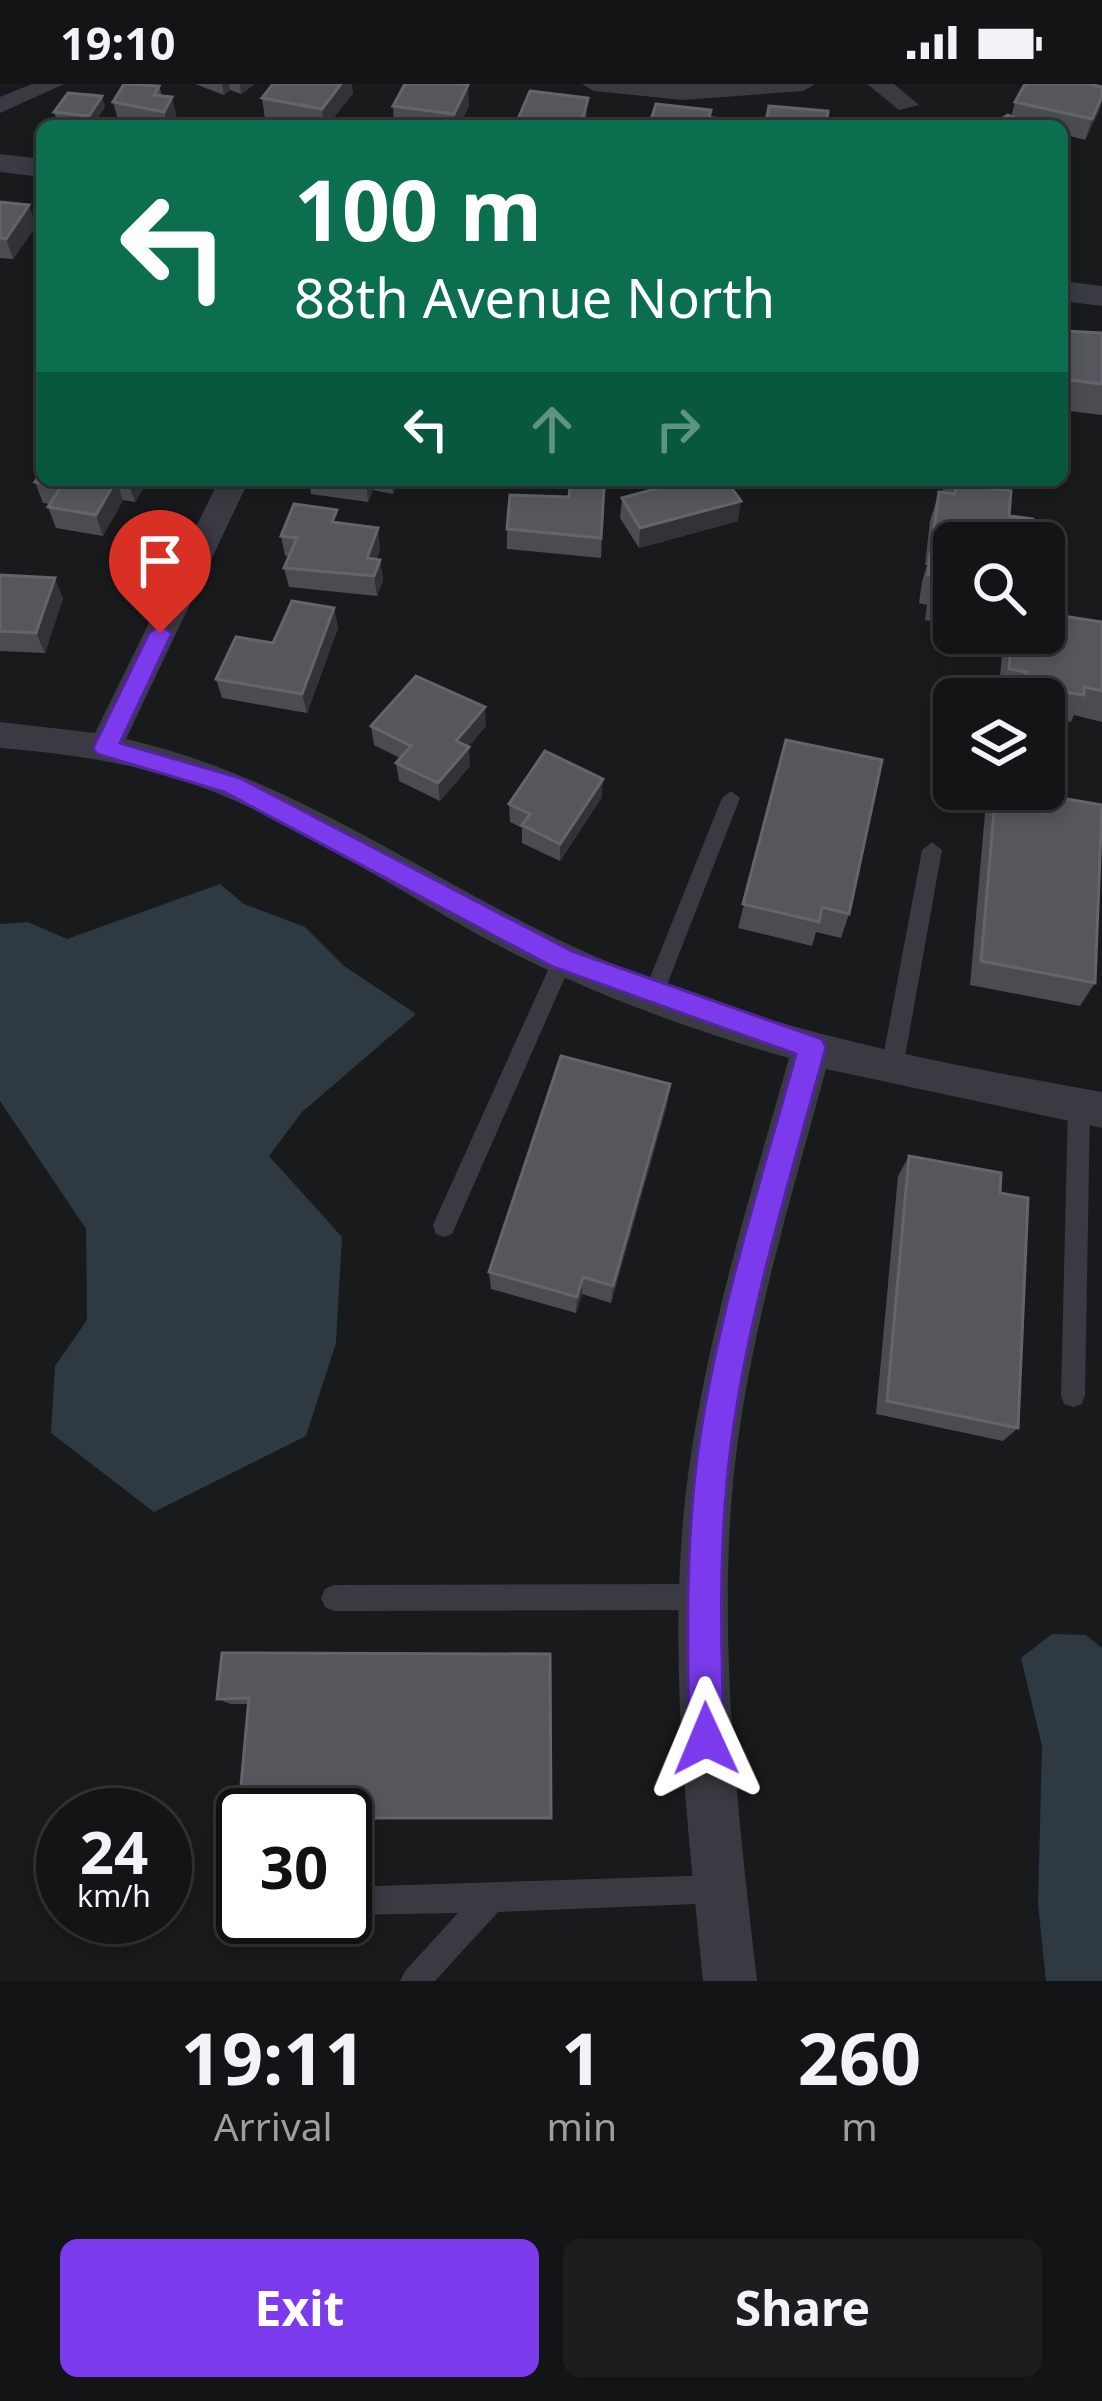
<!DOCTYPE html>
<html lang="en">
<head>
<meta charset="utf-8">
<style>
  :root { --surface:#131415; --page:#1c1d1e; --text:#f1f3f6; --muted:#9d9ea0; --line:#323334; --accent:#7c3aed }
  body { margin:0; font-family:"Noto Sans",sans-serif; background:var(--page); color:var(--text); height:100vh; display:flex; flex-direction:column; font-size:45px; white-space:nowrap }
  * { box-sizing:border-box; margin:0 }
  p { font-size:39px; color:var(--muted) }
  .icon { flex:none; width:66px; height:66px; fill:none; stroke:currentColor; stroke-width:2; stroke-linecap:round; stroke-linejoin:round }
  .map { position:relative; height:1897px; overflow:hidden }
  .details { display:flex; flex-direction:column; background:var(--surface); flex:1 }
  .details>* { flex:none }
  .top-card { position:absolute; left:36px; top:36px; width:1032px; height:366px; border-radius:18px; box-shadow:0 6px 18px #0003,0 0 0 3px var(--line); background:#0b6e4f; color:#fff; overflow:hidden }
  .buttons { position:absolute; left:933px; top:438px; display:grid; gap:24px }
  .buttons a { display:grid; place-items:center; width:132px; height:132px; border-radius:18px; background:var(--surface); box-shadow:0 6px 18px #0003,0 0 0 3px var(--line); font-size:60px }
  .speed { position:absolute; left:36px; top:1704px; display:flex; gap:24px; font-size:60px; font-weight:700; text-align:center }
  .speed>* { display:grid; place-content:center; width:156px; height:156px; border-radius:50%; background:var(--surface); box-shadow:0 6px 18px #0003,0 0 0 3px var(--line); line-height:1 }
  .speed small { font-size:30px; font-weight:400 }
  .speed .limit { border:6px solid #111; border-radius:18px; background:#fff; color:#111 }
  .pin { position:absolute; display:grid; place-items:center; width:102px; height:102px; color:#fff; margin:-123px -51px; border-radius:50% 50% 50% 0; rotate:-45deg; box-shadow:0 0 12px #0007 }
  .pin .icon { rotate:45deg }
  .me { position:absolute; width:132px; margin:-66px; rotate:359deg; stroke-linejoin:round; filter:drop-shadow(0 0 9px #0008) }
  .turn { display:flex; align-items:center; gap:42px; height:252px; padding:0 60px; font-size:54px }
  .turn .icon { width:156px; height:156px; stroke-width:2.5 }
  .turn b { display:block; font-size:84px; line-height:102px }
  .lanes { display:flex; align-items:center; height:114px; padding:0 60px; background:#0003; justify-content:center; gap:60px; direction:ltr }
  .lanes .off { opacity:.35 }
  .eta { display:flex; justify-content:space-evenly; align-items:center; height:204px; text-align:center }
  .eta b { font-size:72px; font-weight:700; line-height:84px }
  .action { display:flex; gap:24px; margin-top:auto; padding:24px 60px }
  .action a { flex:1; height:138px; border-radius:18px; background:var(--accent); color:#fff; font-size:48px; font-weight:700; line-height:138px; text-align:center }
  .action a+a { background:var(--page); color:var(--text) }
  .status { display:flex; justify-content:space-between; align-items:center; height:84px; padding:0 60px; background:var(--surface); direction:ltr }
  .status svg { height:33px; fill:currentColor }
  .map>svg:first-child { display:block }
</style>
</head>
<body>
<div class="status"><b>19:10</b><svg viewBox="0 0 49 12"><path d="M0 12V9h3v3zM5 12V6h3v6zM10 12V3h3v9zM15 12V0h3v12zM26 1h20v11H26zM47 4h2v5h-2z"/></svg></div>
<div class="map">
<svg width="1102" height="1897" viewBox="0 0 1102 1897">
  <rect width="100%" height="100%" fill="#191a1c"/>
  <path fill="#2e3942" d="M220 800 244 820 305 843 344 882 416 930 302 1028 269 1072 342 1153 336 1259 306 1352 154 1428 51 1349 55 1282 87 1236 86 1145 0 1017V840L28 838 67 855Z
    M1052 1550 1086 1551 1102 1564V1897H1046L1038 1820 1042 1662 1021 1574Z"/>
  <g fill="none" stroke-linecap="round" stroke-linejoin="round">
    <path fill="#3a3b42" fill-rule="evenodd" d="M731 707 740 714 663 911 660 917H646L643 911 722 714Z
      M932 758 942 766 903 984 900 991 892 993 884 991 881 984 922 766Z
      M563 866 570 869 573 875 452 1150 444 1153 436 1150 433 1142 436 1134 553 875 556 869Z
      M1079 1013 1087 1016 1090 1023 1085 1311 1082 1320 1073 1323 1064 1320 1061 1311 1068 1023 1071 1016Z
      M703 1500 712 1504 716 1513 712 1522 703 1526 334 1527 325 1523 321 1514 325 1505 334 1501Z
      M720 1791 730 1795 734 1805 730 1815 720 1819 498 1828 435 1897H400L405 1887 458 1829 345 1831V1803Z"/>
    <path fill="#3a3b42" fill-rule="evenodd" d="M32 0H64L0 29V13Z
      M582 0H815L803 7 683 16 594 7Z
      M867 0H894L919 21 899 26Z
      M219 396H249L126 655C289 692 421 791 570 861 737 940 921 976 1102 1008V1044L826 985C787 1129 742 1273 731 1422 720 1581 739 1740 757 1897H703C687 1738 668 1576 685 1416 702 1265 748 1120 789 974 693 947 598 912 509 867 402 812 303 738 187 698 127 678 63 669 0 664V638L95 649Z"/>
    <path fill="#3a3b42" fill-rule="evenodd" d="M0 70 42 75V93L0 88Z
      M1062 197 1102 202V222L1062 217Z"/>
  </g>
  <path fill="#4a4c51" d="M195 0H255L241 10 230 6 224 11Z
    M159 2 162 12 177 34 172 42H134L119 39 113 18Z
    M353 9 327 42H304L265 35 262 14Z
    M1015 18 1100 25 1085 56 1062 50V42H990L1011 33Z
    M393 22H469L459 42H394Z
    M105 23 92 42 57 38 54 28Z
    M0 118 29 121 36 142 13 175 0 174Z
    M1062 241 1065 247 1102 249V331L1062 326Z
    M148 396 135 418 123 416 103 452 56 444 48 423 50 420 43 419 35 398Z
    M309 396H399L393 410 373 406 368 418 311 410Z
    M654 396H726L738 437 639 464 620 434 622 414 658 405Z
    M935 396H1030L1029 399 1012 397 1009 406 954 459V541L925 536 927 521 919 519 922 498 927 481H925L930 437 939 408 943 409V401L935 400Z
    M604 403 601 474 507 465V445L569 413Z
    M339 439 380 464 377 475 380 476 383 496 377 512 289 503 284 484 289 472H285L281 452Z
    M0 491 63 514 45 569 0 567Z
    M334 524 338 544 307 629 222 614 216 595 273 559Z
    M1056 531 1102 538V638L1074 631 1071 638 1044 634V615L998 613 1002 571 1010 549 1049 548Z
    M371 642H486L468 663 470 682 440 717 399 697 396 679 400 674 374 661Z
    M786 656 849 830 841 854 816 848 812 862 738 844Z
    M996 705 1095 899 1080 922 970 901 985 729Z
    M602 713 560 777 522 759V744L510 738 509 720Z
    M670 1000 667 1021 611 1219 582 1210 576 1229 491 1205 489 1188Z
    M909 1072 1000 1109 1018 1344 1003 1357 876 1330 898 1092Z
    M550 1570 248 1620H231L217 1615Z"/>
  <path fill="#323337" d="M222 0H229L230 6 224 11Z
    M240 0H255L241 10Z
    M341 0H352L353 9 327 42H324L322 25Z
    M468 1 469 22 459 42H455L454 30Z
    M102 12 105 23 91 42 89 32Z
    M172 13 177 34 172 42H167L164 28Z
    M1102 13 1100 25 1085 56 1092 35Z
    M588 14 586 42H581Z
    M29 121 36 142 13 175 6 155Z
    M116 396 123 416 103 452 96 431Z
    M130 396H148L135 418 128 398Z
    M366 396H371L373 406 368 418Z
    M392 396H399L393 410Z
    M741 417 738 437 639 464 640 444Z
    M378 444 380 464 370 494 367 474Z
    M380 476 383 496 377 512 374 492Z
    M55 494 63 514 45 569 36 549Z
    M334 524 338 544 307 629 302 610Z
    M485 623 486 642 457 676 456 657Z
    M469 663 470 682 440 717 438 699Z
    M603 695 602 713 560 777V760Z
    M670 1000 667 1021 611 1219 613 1202Z
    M583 1193 582 1210 576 1229 577 1213Z"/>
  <path fill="#55575d" stroke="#62656c" stroke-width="3" d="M124 0 159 2 154 11 172 13 164 28 113 18Z
    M273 0H341L322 25 262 14Z
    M405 0H460L468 1 454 30 393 22Z
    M1025 0H1089L1102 3V13L1092 35 1015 18Z
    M530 7 588 14 581 42H515Z
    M68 9 102 12 89 32 54 28Z
    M656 20 711 26 709 34H714L712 42H649Z
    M769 22 828 27 826 42H765Z
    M1008 31 1031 42H990Z
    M0 118 29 121 6 155 0 154Z
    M1062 241 1066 242 1065 247 1102 249V300L1062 295Z
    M42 388V396H116L96 431 48 423 61 403 35 398Z
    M667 396H726L741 417 640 444 622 414 670 401Z
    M956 399 1011 407 1009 432 1033 435 1031 459H954V511L934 508 936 492 928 491 930 470 948 472 949 455 933 452 939 408 955 410Z
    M570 402 604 403 601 454 507 445 510 411 569 413Z
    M294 420 337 426 332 438 378 444 367 474 380 476 374 492 284 484 297 454 281 452Z
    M0 491 55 494 36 549 0 547Z
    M292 517 334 524 302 610 216 595 236 553 273 559Z
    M1056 531 1102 538V607L1084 603V611L1025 602 1026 588 1009 585 1012 549H1044V547L1055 549Z
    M416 592 485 623 456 657 469 663 438 699 396 679 411 662 371 642Z
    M786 656 882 676 849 830 822 823 819 838 743 820Z
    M545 667 603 695 560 760 522 741 530 730 509 720Z
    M996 705H1008L1102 721 1095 899 981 877Z
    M561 972 670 1000 613 1202 583 1193 577 1213 489 1188Z
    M909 1072 1001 1089 1000 1109 1028 1114 1018 1344 887 1317Z
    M222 1569 550 1570 551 1734H345V1731H243V1734H238L249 1614 217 1615Z"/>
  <path fill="#7c3aed" stroke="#51269a" stroke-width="3" d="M160 541 172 549 120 659 240 694 572 867 822 955 826 963C791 1092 750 1222 732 1354 718 1454 721 1555 724 1655L719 1668 706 1673 694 1668 689 1655C687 1554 685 1452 700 1353 720 1223 761 1096 796 970L553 883 224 708 97 670 93 664 149 549Z"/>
</svg>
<div class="buttons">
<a><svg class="icon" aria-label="search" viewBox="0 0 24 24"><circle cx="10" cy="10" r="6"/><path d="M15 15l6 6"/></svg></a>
<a><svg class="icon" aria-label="layers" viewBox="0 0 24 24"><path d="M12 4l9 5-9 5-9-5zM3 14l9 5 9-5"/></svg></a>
</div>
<div class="speed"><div>24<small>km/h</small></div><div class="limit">30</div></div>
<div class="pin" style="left:160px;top:549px;background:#d93025"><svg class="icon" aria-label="arrive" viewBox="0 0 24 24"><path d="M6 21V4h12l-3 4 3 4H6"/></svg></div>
<svg class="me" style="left:706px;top:1655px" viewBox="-20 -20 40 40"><path d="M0-17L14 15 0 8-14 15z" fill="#7c3aed" stroke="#fff" stroke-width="4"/></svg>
<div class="top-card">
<div class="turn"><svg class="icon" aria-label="left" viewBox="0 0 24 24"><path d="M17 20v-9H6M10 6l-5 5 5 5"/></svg><div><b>100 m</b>88th Avenue North</div></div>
<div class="lanes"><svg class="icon" aria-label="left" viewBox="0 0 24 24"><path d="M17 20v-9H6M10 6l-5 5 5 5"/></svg><svg class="icon off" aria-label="ahead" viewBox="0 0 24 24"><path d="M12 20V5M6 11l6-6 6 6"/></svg><svg class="icon off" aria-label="right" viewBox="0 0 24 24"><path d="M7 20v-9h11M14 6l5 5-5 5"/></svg></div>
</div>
</div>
<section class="details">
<div class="eta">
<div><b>19:11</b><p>Arrival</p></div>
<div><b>1</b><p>min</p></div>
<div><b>260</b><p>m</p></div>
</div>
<div class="action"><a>Exit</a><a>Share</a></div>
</section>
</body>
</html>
